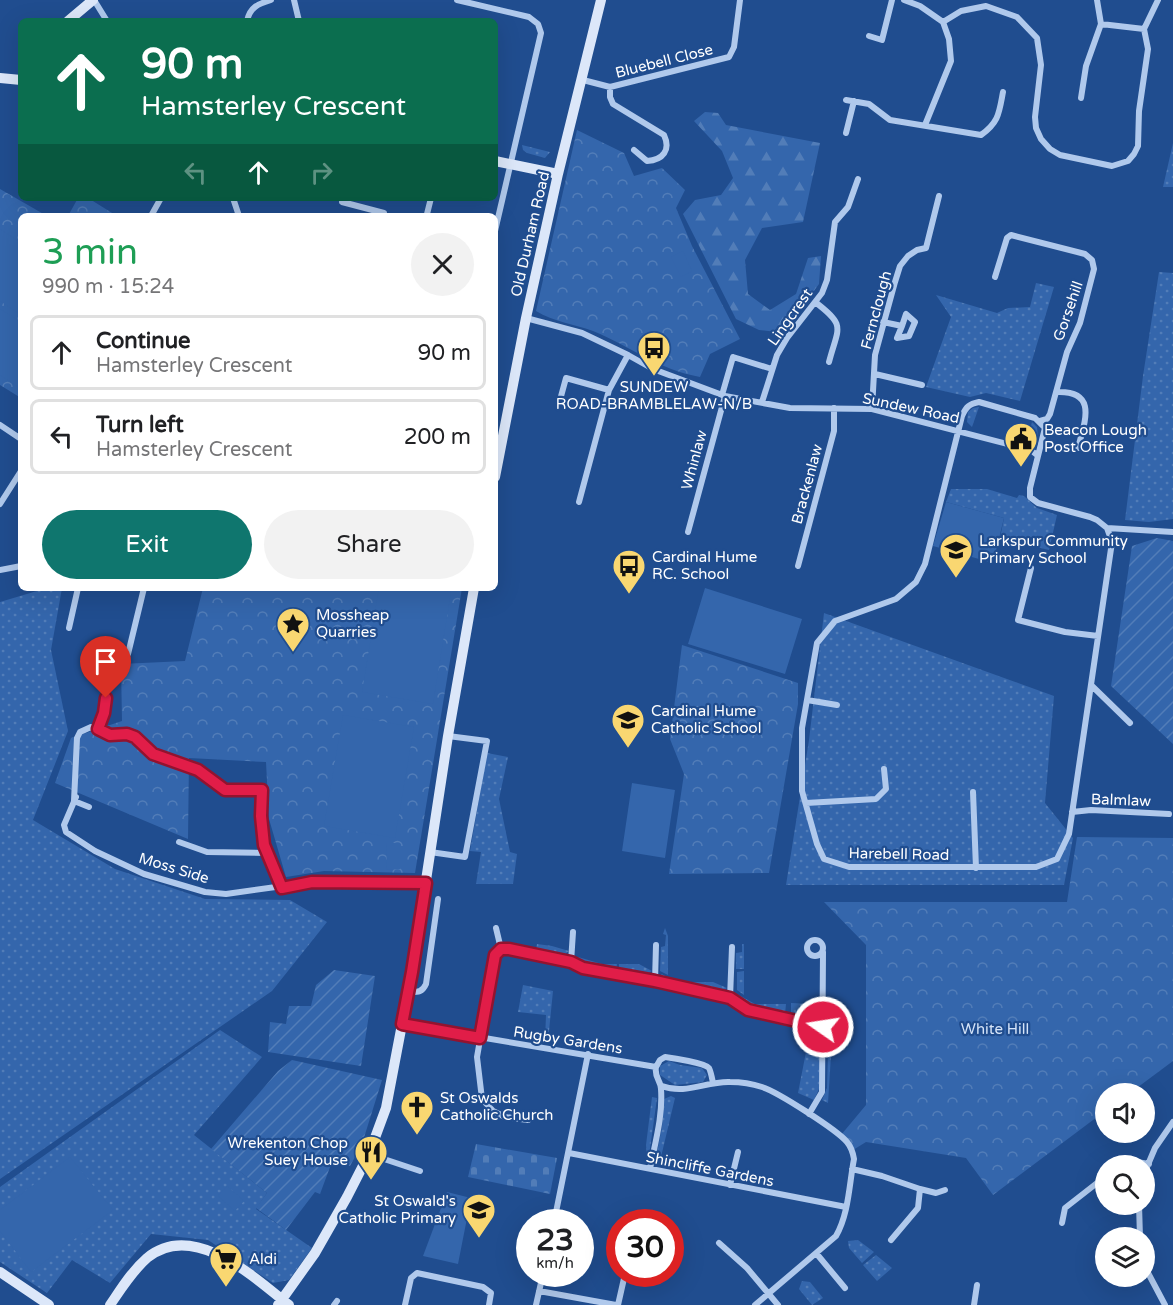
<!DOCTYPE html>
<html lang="en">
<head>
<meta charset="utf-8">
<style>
  :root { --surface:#fff; --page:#f2f2f2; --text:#202124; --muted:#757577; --line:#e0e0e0; --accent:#0f766e }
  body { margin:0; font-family:"Varela Round",sans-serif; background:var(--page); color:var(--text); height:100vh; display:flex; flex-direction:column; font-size:22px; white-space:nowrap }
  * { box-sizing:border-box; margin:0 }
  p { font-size:20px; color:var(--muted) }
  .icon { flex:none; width:33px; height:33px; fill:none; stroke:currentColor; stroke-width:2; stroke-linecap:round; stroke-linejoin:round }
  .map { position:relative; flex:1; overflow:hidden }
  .sheet { position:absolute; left:18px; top:213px; width:480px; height:378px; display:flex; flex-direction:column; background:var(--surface); border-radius:9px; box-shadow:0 6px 24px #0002 }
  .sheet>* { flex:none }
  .banner { position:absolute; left:18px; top:18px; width:480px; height:183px; border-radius:9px; box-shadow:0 6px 24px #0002; background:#0b6e4f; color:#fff; overflow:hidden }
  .controls { position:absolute; left:1095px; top:1083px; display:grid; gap:12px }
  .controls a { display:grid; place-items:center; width:60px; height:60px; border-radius:50%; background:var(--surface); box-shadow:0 6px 24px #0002; font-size:30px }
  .speed { position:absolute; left:516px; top:1209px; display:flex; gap:12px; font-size:30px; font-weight:700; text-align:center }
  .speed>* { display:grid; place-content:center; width:78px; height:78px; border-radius:50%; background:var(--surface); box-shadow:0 6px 24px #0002; line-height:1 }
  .speed small { font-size:15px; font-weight:400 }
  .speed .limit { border:9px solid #d22; background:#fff; color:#111 }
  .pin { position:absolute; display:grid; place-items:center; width:51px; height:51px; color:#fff; margin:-62px -26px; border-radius:50% 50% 50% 0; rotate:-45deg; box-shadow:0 0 6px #0007 }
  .pin .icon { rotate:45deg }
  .me { position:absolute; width:66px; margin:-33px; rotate:283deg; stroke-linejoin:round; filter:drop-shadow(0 0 4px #0008) }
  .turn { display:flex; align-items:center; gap:21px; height:126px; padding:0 24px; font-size:27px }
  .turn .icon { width:78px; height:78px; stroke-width:2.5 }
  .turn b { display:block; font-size:42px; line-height:51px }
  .lanes { display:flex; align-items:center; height:57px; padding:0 24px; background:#0003; justify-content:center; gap:30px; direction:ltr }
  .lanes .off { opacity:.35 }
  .round { display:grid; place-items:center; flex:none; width:63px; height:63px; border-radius:32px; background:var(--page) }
  .summary { display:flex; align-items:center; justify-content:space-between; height:102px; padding:0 24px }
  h1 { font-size:36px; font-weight:600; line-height:45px; color:#1e9e55 }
  .button { display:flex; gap:12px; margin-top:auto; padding:12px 24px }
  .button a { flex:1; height:69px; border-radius:36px; background:var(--accent); color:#fff; font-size:24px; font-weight:600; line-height:69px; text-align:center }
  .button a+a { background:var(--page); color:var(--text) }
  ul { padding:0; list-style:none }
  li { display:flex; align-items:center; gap:18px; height:75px; margin:0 12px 9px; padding:0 12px; border:3px solid var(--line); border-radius:9px }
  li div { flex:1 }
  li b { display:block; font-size:22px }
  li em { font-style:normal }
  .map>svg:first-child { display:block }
</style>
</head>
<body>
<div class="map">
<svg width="1173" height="1305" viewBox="0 0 1173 1305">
  <defs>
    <pattern id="grass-dots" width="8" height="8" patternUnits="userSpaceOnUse" patternTransform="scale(1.5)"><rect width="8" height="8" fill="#3466ac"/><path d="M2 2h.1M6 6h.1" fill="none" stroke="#527db8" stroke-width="1.8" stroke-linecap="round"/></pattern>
    <pattern id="forest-firs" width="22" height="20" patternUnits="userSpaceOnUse" patternTransform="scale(1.5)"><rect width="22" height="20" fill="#3466ac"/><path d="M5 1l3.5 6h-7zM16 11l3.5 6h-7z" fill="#527db8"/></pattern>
    <pattern id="cemetery-stones" width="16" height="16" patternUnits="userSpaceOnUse" patternTransform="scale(1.5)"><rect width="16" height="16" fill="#3466ac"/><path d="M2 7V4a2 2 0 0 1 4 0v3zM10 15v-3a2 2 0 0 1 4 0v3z" fill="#527db8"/></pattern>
    <pattern id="park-crowns" width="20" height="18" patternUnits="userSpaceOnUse" patternTransform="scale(1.5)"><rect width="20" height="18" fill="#3466ac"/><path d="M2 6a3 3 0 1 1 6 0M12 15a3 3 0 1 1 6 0" fill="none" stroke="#527db8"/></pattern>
    <pattern id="garden-furrows" width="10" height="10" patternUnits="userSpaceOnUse" patternTransform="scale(1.5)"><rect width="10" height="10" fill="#3466ac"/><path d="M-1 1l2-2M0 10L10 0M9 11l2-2" fill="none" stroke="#527db8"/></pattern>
  </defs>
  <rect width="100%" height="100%" fill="#204d8f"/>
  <path fill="url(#grass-dots)" d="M1173 143V187H1163Z
    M522 145 550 152 545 158 527 153 523 150Z
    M1159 272 1173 273V519L1149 522 1125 520 1143 376Z
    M1036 283 1054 287 1020 401 986 393 970 397 926 387 951 317 936 295 997 313 1008 308 1030 307Z
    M979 407 972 427 967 422 968 412 973 408Z
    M1032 422 1037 427 1038 437 1033 443 1026 444Z
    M951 489H987L1017 498 1019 495 1024 496 1037 508 1057 515 1049 550 1000 538 1004 518 946 502Z
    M47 588H62L51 650 68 731 33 820 115 869 205 899 290 900 327 922 272 991 0 1179V602Z
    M824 613 1054 696 1045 803 1073 838 1064 885H786L809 740Z
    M487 753 508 757 499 799 510 852 517 854 513 884H476L481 852 470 851Z
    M665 928 668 936V975L660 971 661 947 665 946 666 935 663 934Z
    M537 944 552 946 569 951 563 956 536 951Z
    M742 944H744V969H736V953L742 952Z
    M578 957 602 964H617L616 971 584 964Z
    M619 964H639L652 971 644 976 619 971Z
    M744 971V995L737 990V972Z
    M661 974 678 982H713L727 988 723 991H717L663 979Z
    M523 985 553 991 548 1041H545L546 1015 518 1012Z
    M737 994 755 1004H786L785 1014C771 1010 743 1010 737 994Z
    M791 1003 813 1004 810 1019 791 1015Z
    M812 1027 820 1032 821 1052 807 1049Z
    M220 1030 262 1057 194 1135 267 1193 256 1209 312 1248 289 1280 273 1283 208 1240 151 1234 110 1283 72 1260 47 1293 0 1262V1187Z
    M806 1052 820 1055 819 1089 814 1100 798 1093Z
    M828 1054 831 1055 828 1103 822 1100 827 1088Z
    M669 1061 680 1065 702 1068 707 1075 703 1082 675 1085 660 1075V1066Z
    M671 1096 675 1098 661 1157H656L662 1127 664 1099Z
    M652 1097 657 1098 649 1156 647 1158 646 1145Z
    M858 1240 874 1252 862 1263 849 1248 848 1241Z
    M876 1255 892 1268 877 1281 863 1265Z
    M802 1281 810 1282 823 1298 812 1305 799 1289Z"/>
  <path fill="url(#forest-firs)" d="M705 112 718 113 726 125 820 143 803 222 762 228 745 260 748 294 770 310 796 294 808 258 821 256 819 284 802 307 777 332 759 330 736 319 683 214 695 200 721 195 733 178 722 151 694 121Z"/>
  <path fill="url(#cemetery-stones)" d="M476 1144 557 1158 550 1194 468 1177Z"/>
  <path fill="url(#park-crowns)" d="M577 130 624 153 634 176 662 168 685 190 676 208 692 246 740 339 710 354 700 377C657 369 632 347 593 331 574 324 554 322 536 311Z
    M0 189 47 216H21V398L0 385Z
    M78 198H88L117 216H68Z
    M203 588H462L415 873 324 871 286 877 269 819 266 762 189 758 188 839 55 783 71 738 122 721 121 664 185 661Z
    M682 645 798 683V704L769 873 669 874 684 774 670 739Z
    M1077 837 1173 838V1061L1130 1093 1106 1094 1105 1111 993 1195 966 1158 866 1142 853 1150 841 1135 866 1105V945L824 902H1067Z"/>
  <path fill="url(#garden-furrows)" d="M1157 538 1173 541V744L1111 686 1132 546Z
    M334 970 375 976 361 1066 268 1052 270 1022 286 1024 289 1006H311L316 985Z
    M292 1060 382 1080 362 1144 350 1166 333 1159 320 1194 315 1192 286 1230 256 1208 267 1193 211 1149 278 1071Z"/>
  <path fill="#3466ac" d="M0 229 21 243V315L0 301Z
    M683 251 692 271 681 277 671 257Z
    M0 309 21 322V389L0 375Z
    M946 502 1004 518 993 563 933 546Z
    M379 588H425L451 592 433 704 362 692Z
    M705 588 802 619 785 674 688 644Z
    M343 715 414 727 395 838 324 826Z
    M632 783 675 790 665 858 622 851Z
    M386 843H400V869L387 870Z
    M70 1157 113 1210 31 1272 0 1231V1210Z
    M227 1186 244 1201 235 1211 218 1196Z
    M447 1192 471 1198 458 1264 423 1256Z"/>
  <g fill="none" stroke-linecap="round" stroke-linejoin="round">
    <path stroke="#b0c9ec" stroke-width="6" d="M94 0 107 21
      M294 0 299 21
      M457 0 529 17 538 24 541 33 495 231
      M904 0 920 6 943 22 949 39 951 61 925 125
      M247 21C250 7 258 4 271 0
      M943 22 961 11 986 6 1017 17 1037 38 1041 65 1035 117 1036 128 1041 139 1050 149 1060 155 1112 166 1128 161 1134 154 1138 146 1139 111 1148 49 1144 29 1158 0
      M1101 24 1144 29
      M869 36 882 40 892 0
      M583 80 610 87 729 57 734 47 740 0
      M610 87V97L613 104 664 135C671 150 663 160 647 161L634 150
      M1081 98 1086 66 1101 24 1097 0
      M846 100 869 104 890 120 981 135C999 122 999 113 1003 92
      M846 133 854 101
      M233 198 239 216
      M342 202 384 213 383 216
      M427 214 431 198
      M151 216 161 198
      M995 277 1007 238 1011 235 1085 254 1092 260 1094 269 1080 323 1067 352 1050 414 1047 419 1040 421
      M815 302C847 326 838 327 829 362
      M526 318 582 333 628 355 653 369 725 396 790 408 872 409 1019 447 1032 451 1037 455
      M883 322 902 326 897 338 909 336 915 322 906 314 902 326
      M875 374 922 385
      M1056 392C1098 390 1085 421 1078 448
      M722 395 733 357 772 369
      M560 400 566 378 609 390
      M762 402 777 355 787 338 822 293 827 280 835 222 848 207 858 179
      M872 409 875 355 895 282 900 266 908 256 917 250 926 248 939 196
      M0 425 21 439
      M579 502 609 390 628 355
      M0 504 21 471
      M1107 528 1112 542 1069 834 1057 859 1036 867H849L824 859 817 844 802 791V728L817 643 835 621 896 599 916 582 925 564 962 416C966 407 969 404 979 402L1035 418 1045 428 1030 488V497L1038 503 1090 517 1097 520 1107 528 1173 532
      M688 532 725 396
      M798 566 834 431V408
      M1031 568 1018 620 1065 632 1098 636
      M0 570 21 566
      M69 628 78 588
      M128 654 144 588
      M1091 685 1130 723
      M807 700 837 705
      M98 729C106 705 106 681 107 656
      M973 792 976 868
      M76 797 64 825 66 832 95 851 144 874 205 892 226 894 312 882 426 883
      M806 803 876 799 886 789 884 769
      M89 807 74 801 77 738 80 732 91 727 109 735 127 734 135 737 153 754 198 770 224 790H262L261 816 264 845 282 888
      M1072 812 1091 810 1169 814
      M179 842 207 852 267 853
      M430 852 465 857 487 741 448 736
      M496 928 501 949
      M807 948a8 8 0 1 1 16 0a8 8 0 1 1-16 0Z
      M571 962 573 932
      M655 981 656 945
      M408 992C417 992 422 993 426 984L438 899
      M730 998 732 947
      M402 1024 656 1067
      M656 1067 660 1060 665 1057C673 1058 705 1063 709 1068 711 1072 712 1078 713 1083
      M662 1086C686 1095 706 1081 730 1082 739 1082 753 1084 762 1087 778 1092 837 1130 847 1142 852 1148 853 1153 854 1159 849 1185 849 1213 836 1236L755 1305
      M809 1114 822 1092 823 952
      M528 1120 505 1117 493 1111 482 1099 477 1057 495 955 501 949 560 959 583 968 655 981 730 998 748 1010 823 1027
      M569 1153 846 1207
      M369 1154 420 1171
      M1118 1166 1124 1160 1149 1164
      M650 1169C655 1143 663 1116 661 1089 661 1081 654 1077 656 1067
      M852 1169 882 1176 920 1189 918 1208 891 1240
      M1144 1174 1155 1148 1173 1122
      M730 1185 738 1152
      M920 1189 936 1193 945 1190
      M1139 1204 1140 1238
      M554 1222 588 1054
      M1062 1223 1065 1208 1106 1176
      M719 1243 747 1268 778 1305
      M816 1253 845 1288
      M1144 1261 1146 1269 1165 1305
      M539 1291 616 1305
      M334 1305 337 1301
      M405 1305 411 1278 417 1273 483 1287 491 1293 489 1305
      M536 1305 543 1274
      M618 1305 625 1274
      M974 1305 977 1285"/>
    <path stroke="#dce7f9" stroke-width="10" d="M68 21 93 0
      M0 78 21 80
      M495 161 558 174
      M495 477 526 318 558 174 601 0
      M0 1272 49 1305
      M110 1305C121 1289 132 1271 147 1258 193 1220 254 1277 289 1305
      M278 1305 315 1253 347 1197 369 1154 386 1108 412 972 448 736 474 588"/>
  </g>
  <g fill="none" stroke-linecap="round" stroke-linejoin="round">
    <g stroke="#92132f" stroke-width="15">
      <path id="route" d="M106 698 104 713 98 729 110 735 127 734 135 737 153 754 198 770 225 790H262L261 816 264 845 282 888 312 882 426 883 412 972 402 1024 480 1038 495 955 501 949H509L571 962 583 968 655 981 730 998 748 1010 823 1027"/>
    </g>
    <use href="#route" stroke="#e11d48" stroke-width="10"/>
  </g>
  <defs>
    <g id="bus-pin" transform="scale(1.725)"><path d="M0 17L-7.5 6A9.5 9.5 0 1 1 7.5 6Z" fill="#f9d771" stroke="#204d8f"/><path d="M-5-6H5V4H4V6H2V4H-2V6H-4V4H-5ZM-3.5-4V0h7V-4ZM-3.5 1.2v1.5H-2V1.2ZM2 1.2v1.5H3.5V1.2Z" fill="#111"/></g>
    <g id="civic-pin" transform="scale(1.725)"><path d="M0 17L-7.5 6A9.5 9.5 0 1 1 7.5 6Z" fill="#f9d771" stroke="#204d8f"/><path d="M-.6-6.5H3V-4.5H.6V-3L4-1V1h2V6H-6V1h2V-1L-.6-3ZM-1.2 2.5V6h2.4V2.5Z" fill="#111"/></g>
    <g id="school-pin" transform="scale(1.725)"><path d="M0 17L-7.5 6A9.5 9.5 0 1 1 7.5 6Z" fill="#f9d771" stroke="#204d8f"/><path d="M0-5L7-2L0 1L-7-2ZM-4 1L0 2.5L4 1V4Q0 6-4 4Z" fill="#111"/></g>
    <g id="sight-pin" transform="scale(1.725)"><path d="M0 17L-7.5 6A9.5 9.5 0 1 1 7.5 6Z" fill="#f9d771" stroke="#204d8f"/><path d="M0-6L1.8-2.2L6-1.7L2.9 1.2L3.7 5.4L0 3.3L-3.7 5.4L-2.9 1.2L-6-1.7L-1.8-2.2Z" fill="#111"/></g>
    <g id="church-pin" transform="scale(1.725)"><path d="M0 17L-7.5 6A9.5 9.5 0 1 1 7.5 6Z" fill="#f9d771" stroke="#204d8f"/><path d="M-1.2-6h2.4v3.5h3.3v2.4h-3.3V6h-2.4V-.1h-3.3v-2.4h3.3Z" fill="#111"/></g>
    <g id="restaurant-pin" transform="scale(1.725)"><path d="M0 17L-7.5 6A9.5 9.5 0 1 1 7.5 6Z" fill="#f9d771" stroke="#204d8f"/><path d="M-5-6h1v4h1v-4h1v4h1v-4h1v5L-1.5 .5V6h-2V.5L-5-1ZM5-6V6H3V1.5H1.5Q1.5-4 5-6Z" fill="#111"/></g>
    <g id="supermarket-pin" transform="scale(1.725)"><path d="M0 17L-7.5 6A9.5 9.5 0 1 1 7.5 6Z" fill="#f9d771" stroke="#204d8f"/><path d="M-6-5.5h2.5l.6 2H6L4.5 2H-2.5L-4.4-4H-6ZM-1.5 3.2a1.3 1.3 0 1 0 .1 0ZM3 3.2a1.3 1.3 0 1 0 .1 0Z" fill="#111"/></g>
  </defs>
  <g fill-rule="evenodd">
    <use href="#bus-pin" x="654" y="348"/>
    <use href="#civic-pin" x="1021" y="439"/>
    <use href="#school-pin" x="956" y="550"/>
    <use href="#bus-pin" x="629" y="566"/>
    <use href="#sight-pin" x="293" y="624"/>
    <use href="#school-pin" x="628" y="720"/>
    <use href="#church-pin" x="417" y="1107"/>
    <use href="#restaurant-pin" x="371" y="1152"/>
    <use href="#school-pin" x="479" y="1210"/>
    <use href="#supermarket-pin" x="226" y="1259"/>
  </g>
  <g text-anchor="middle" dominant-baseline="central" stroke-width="4.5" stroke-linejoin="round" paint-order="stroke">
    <g font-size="15" fill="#fff" stroke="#204d8f">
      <text transform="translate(664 61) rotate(-14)">Bluebell Close</text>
      <text transform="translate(530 234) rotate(-77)">Old Durham Road</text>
      <text transform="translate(876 310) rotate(-75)">Fernclough</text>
      <text transform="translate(1068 311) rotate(-71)">Gorsehill</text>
      <text transform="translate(790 317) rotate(-55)">Lingcrest</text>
      <text transform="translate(911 408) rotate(12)">Sundew Road</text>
      <text transform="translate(694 460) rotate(-75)">Whinlaw</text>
      <text transform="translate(807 484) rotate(-75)">Brackenlaw</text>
      <text transform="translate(1121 800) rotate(2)">Balmlaw</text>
      <text transform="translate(899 854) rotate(1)">Harebell Road</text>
      <text transform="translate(174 868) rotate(17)">Moss Side</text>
      <text transform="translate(568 1040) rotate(9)">Rugby Gardens</text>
      <text transform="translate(710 1169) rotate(11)">Shincliffe Gardens</text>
    </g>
    <g font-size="15" fill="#fff" stroke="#204d8f" text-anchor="start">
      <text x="654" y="387" text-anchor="middle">SUNDEW<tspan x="654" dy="17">ROAD-BRAMBLELAW-N/B</tspan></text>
      <text x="1044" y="430">Beacon Lough<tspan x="1044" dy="17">Post Office</tspan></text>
      <text x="979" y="541">Larkspur Community<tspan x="979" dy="17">Primary School</tspan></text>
      <text x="652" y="557">Cardinal Hume<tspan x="652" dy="17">RC. School</tspan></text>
      <text x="316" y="615">Mossheap<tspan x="316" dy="17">Quarries</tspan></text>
      <text x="651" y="711">Cardinal Hume<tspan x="651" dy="17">Catholic School</tspan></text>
      <text x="440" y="1098">St Oswalds<tspan x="440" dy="17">Catholic Church</tspan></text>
      <text x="348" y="1143" text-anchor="end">Wrekenton Chop<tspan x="348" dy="17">Suey House</tspan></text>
      <text x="456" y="1201" text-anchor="end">St Oswald's<tspan x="456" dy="17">Catholic Primary</tspan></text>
      <text x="249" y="1259">Aldi</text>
    </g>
    <g font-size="15" fill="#d5e4f9" stroke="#204d8f">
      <text x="995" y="1029">White Hill</text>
    </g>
  </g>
</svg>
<div class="controls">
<a><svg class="icon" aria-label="sound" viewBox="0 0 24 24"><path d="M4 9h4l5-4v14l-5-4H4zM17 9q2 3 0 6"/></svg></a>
<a><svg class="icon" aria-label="search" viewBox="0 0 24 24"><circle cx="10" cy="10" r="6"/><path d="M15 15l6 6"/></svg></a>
<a><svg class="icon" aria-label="layers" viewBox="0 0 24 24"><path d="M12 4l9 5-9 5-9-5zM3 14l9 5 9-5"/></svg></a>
</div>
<div class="speed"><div>23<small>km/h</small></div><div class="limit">30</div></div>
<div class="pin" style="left:106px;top:698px;background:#d93025"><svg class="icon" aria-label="arrive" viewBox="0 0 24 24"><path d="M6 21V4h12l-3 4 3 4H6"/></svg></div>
<svg class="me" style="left:823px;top:1027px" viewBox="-20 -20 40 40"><circle r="17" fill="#e11d48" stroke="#fff" stroke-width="3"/><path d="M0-11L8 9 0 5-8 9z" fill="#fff"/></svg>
<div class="banner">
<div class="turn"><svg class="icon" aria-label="ahead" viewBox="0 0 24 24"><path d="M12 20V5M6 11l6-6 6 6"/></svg><div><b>90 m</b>Hamsterley Crescent</div></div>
<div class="lanes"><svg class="icon off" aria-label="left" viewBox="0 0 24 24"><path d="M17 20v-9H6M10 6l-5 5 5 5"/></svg><svg class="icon" aria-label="ahead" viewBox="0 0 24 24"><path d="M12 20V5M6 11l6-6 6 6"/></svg><svg class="icon off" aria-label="right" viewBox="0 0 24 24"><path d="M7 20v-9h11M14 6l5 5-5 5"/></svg></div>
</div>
<section class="sheet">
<div class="summary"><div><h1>3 min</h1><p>990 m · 15:24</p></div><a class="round"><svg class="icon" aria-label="close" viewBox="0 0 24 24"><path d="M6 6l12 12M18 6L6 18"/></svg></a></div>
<ul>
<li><svg class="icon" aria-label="ahead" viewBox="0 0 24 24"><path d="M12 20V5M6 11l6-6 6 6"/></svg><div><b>Continue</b><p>Hamsterley Crescent</p></div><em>90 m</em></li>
<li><svg class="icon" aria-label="left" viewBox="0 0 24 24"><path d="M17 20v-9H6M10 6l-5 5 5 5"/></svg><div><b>Turn left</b><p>Hamsterley Crescent</p></div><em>200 m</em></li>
</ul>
<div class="button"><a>Exit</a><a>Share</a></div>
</section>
</div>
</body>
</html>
